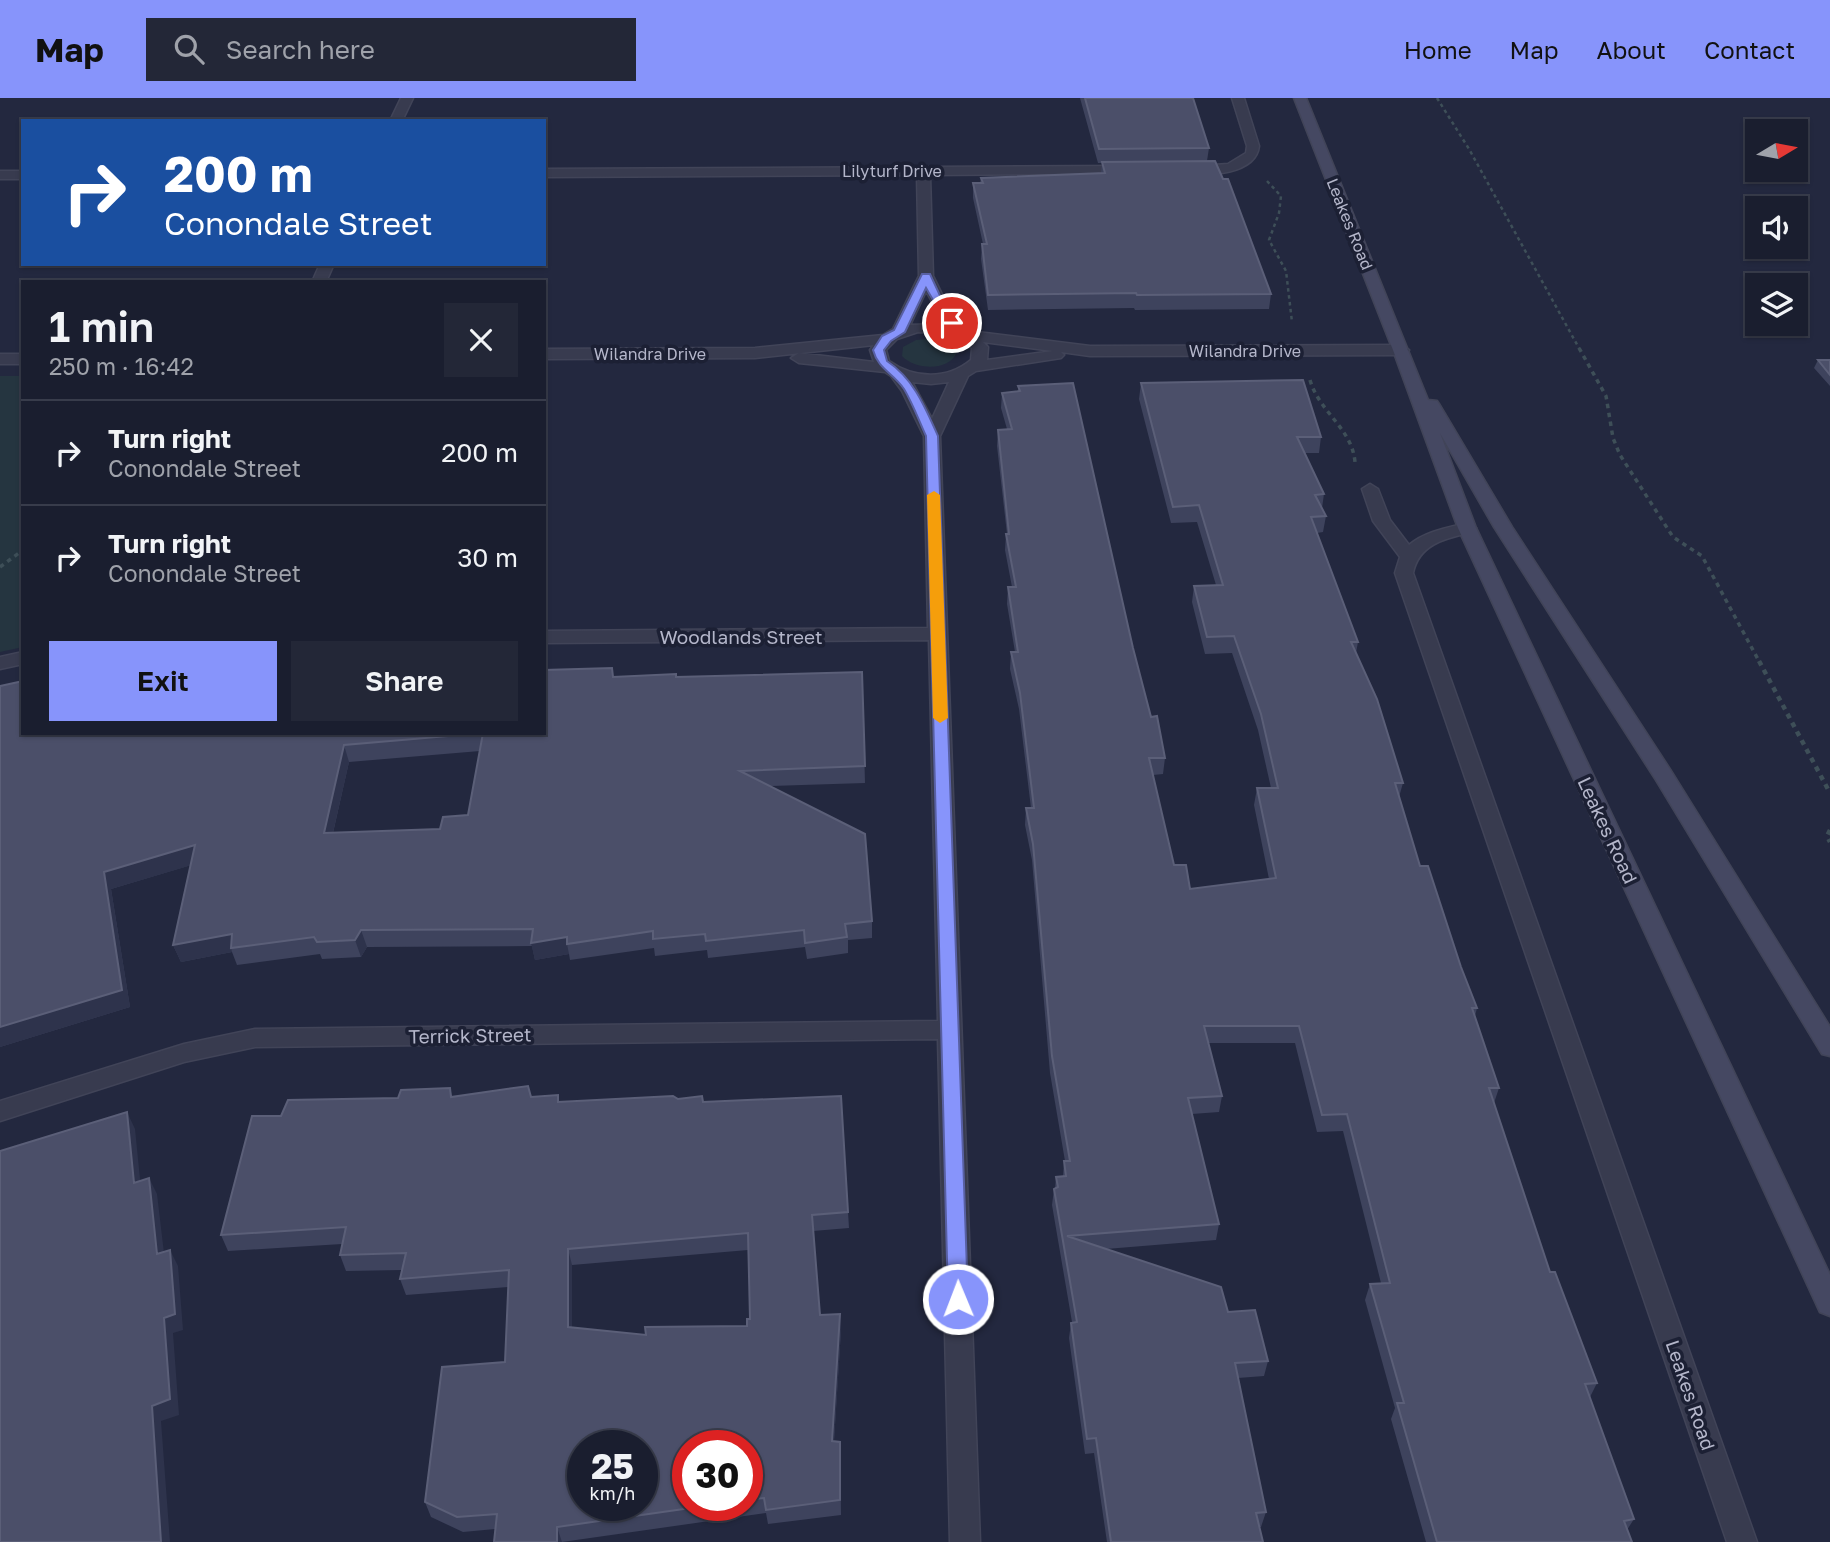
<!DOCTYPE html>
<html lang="en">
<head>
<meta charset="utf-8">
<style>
  :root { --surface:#1a1e2f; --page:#232737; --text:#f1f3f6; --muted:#9fa2aa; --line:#383c4b; --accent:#8794fb }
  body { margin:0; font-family:"Golos Text",sans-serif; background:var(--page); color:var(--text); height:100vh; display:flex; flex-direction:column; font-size:26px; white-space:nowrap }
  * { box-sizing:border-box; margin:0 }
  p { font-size:23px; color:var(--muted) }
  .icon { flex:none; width:38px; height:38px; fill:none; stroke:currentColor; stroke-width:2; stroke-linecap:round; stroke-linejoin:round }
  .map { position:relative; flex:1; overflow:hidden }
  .details { position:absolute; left:21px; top:182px; width:525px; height:455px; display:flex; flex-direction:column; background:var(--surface); border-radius:0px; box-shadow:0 2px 5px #0004,0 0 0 2px var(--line) }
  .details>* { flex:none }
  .top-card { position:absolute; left:21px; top:21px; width:525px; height:147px; border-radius:0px; box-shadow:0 2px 5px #0004,0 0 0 2px var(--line); background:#1a4fa0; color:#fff; overflow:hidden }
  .needle { width:46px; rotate:80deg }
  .tools { position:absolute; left:1745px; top:21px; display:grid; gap:14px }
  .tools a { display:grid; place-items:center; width:63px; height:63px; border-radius:0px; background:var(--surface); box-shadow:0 2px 5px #0004,0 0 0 2px var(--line); font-size:35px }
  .speed { position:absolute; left:567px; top:1332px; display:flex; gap:14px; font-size:35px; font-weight:700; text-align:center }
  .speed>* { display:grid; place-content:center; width:91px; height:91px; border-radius:50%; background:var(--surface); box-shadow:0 2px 5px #0004,0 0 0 2px var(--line); line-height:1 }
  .speed small { font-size:18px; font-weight:400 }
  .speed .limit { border:10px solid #d22; background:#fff; color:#111 }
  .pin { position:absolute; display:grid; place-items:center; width:60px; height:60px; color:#fff; margin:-30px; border:4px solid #fff; border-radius:50%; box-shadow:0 2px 7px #0007 }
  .me { position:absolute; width:77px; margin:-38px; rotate:359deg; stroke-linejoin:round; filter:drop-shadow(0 0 5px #0008) }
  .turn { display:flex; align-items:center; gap:24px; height:147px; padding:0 28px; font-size:32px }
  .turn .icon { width:91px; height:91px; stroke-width:2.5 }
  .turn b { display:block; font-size:49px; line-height:60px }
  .round { display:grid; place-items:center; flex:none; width:74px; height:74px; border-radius:0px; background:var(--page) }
  .overview { display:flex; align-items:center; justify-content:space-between; height:119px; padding:0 28px }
  h1 { font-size:42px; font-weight:600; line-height:52px }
  .cta { display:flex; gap:14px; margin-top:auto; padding:14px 28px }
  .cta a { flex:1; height:80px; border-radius:0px; background:var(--accent); color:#111; font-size:28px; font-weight:600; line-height:80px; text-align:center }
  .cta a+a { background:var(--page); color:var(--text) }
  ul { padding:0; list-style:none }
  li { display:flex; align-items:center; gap:21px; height:105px; padding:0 28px; border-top:2px solid var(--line) }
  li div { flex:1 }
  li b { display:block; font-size:26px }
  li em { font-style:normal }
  header { display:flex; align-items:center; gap:42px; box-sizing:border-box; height:98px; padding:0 35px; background:var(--accent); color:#111 }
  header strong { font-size:33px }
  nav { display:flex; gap:38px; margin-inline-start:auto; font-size:24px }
  .search { width:490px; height:63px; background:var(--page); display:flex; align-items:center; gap:18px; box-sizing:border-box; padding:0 24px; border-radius:0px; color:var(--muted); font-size:26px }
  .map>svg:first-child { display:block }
</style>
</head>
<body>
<header>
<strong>Map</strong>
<div class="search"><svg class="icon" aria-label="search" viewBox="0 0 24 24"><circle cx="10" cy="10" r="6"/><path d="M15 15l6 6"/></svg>Search here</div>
<nav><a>Home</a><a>Map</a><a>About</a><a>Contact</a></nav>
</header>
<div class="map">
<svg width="1830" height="1444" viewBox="0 0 1830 1444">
  <rect width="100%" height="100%" fill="#23283f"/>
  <path fill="#253540" d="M934 240 955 250 957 254C949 274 915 272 902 258L903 249 916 242Z
    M0 278H23V549L0 554Z"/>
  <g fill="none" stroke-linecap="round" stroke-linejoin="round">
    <g stroke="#414458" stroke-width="3">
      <path id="street" d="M401 0H413L402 23H390Z
        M1232 0H1244L1259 48C1256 76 1208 79 1186 75V69L1228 66 1246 55 1247 48Z
        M1131 68 1136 69V75L930 77 933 178 952 217 969 233 1090 248 1401 247 1409 252 1401 257 1090 258 1061 254 1064 257 1061 260 976 273 968 278 940 338 980 1444H950L938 941 255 949 184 964 0 1023V1003L184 946 255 931 938 923 929 542 544 545V533L928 530 924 338 902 293 891 278 885 274 799 265 791 260 799 255 874 264 870 252 874 247 755 260 544 261V251L755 250 883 237 893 231 919 178 917 77 544 79V71ZM926 193 945 226 910 227ZM918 234 951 236 972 250 971 262C947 282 914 281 889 263L886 252 897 241ZM983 244 1053 253 987 262 988 249ZM912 284 931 286 949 284 932 321Z
        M0 73H23V81H0Z
        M320 166H334L326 184H312Z
        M0 256H23V266H0Z
        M1370 386 1378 391 1390 422 1409 447C1426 433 1447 430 1467 425L1476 430 1473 434C1447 440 1419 445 1413 475L1757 1444H1727L1395 475 1400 459 1373 423 1362 391Z
        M23 554V566L0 571V559Z"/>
    </g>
    <g stroke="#414458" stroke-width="3">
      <path id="secondary" d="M1294 0H1306L1428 302 1437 303 1439 306 1512 429 1671 673 1830 929V958L1822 956 1656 682 1494 429 1440 335 1476 430 1830 1177V1218L1820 1214 1458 430 1393 252Z"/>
    </g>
    <path stroke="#3e4f58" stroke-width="2.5" stroke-dasharray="3.5 3.5" stroke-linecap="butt" d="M1437 0 1469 51 1580 252
      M1267 83 1281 98 1279 115 1269 142 1286 173 1292 224"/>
    <path stroke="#3e4f58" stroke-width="3.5" stroke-dasharray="4.5 4.5" stroke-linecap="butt" d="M1579 250 1606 298 1613 340 1620 357 1673 439 1702 458 1760 565
      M1310 282C1319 314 1352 330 1355 364
      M0 469 23 452"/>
    <path stroke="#3e4f58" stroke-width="4.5" stroke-dasharray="5 5" stroke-linecap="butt" d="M1759 563 1830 695
      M1830 732 1827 738 1830 744"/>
    <use href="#street" fill="#383b4f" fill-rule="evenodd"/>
    <use href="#secondary" fill="#454862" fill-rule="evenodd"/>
  </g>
  <path fill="#3e435d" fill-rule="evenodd" d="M1080 0H1193L1209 50 1207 63 1271 196 1269 211 1135 212 1134 210 988 212 981 161 982 146H983L973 100V85H980L981 80 1101 75 1102 65H1098Z
    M1818 262H1830V288L1814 270Z
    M1141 285 1321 339 1319 355H1305L1324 396 1322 410 1326 418 1323 434 1317 435 1358 544 1356 555 1403 685 1399 699 1420 768 1477 910 1475 918 1499 990 1494 1005 1550 1174 1597 1285 1590 1299 1634 1421 1627 1432 1632 1444H1426L1391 1321 1395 1310 1365 1202 1370 1186 1381 1185 1343 1033 1317 1034 1295 945H1208L1222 998 1219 1014 1192 1016 1219 1126 1216 1142 1106 1151 1228 1214 1268 1263 1264 1278 1238 1280 1266 1414 1261 1429H1259L1263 1444H1107L1094 1355 1085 1356 1069 1240 1071 1225 1072 1224 1052 1107 1054 1091 1055 1090 1056 1079 1063 1078 1064 1063H1065L1050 975 1032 762 1025 727 1026 710H1031L1019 611 1010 571 1011 554H1015L1007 506 1008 489H1012L1005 452 1006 436H1007L997 348 998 332 1007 331 1001 310 1002 295 1018 294V288L1133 550 1151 619 1165 660 1163 676 1153 677 1174 767 1190 791 1269 781 1254 707 1257 690H1271L1258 632 1232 555 1205 556 1192 504 1194 488 1216 487 1197 424 1171 425 1139 301Z
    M862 574 865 685 771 688 872 823V840L848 842V855L807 861 805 849 708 860 707 852 655 858 654 850 570 862 569 856 535 862 532 848 367 849 361 859 322 861 320 856 237 867 232 854 181 864 173 847 191 767 111 791 130 909 0 949V588L676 579ZM480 653 468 717 440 731 333 735 349 664Z
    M450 990 452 998 531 999 558 997 559 1004 678 1001 703 1004 841 998 849 1130 813 1133 820 1217 841 1232 834 1343 840 1344 841 1417 768 1426 766 1415 562 1444H494L495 1431 463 1434 431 1419 425 1404 505 1264 508 1189 406 1197 400 1181 402 1172 346 1173 340 1157 342 1146 228 1153 221 1137 281 1018 398 1000ZM748 1152 750 1221 747 1228 646 1237 572 1230V1167ZM747 1348V1407H688Z"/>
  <path fill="#2e334c" d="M344 647 349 664 329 752 324 735Z
    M195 747 202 764 111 791 130 909 0 949V929L104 774Z
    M361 832 367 849 361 859 355 842Z
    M232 836 231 850 232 854 181 864 173 847Z
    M567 839V846L569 856 535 862 531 845Z
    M127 1014 135 1031 142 1101 134 1085Z
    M149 1080 157 1096 166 1172 157 1156Z
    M568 1151 572 1167V1245L568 1229Z
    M170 1152 178 1168 183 1232 173 1235 179 1317 161 1323 170 1444H161L152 1308 164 1220Z
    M840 1216 841 1232 833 1358 832 1343Z
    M557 1429 562 1444H557Z"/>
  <path fill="#4b4f69" stroke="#5b5f78" stroke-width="2" fill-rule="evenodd" d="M1085 0H1193L1209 50 1099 51Z
    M1215 63 1223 81H1228L1271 196 1137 197 1136 195 988 197 982 146H987L973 85H983L981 80 1105 75 1102 64Z
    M1818 262H1830V277Z
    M1303 282 1321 339H1297L1324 396 1315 397 1326 418 1311 419 1358 544H1351L1377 601 1403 685H1395L1420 768H1428L1461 869 1477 910H1472L1499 990H1489L1550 1174H1555L1597 1285 1585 1286 1634 1421 1624 1423 1632 1444H1437L1397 1305H1404L1370 1186 1390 1185 1347 1016 1322 1017 1299 928H1204L1222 998 1188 1000 1219 1126 1067 1138 1221 1189 1228 1214 1255 1212 1268 1263 1235 1265 1266 1414 1256 1415 1263 1444H1111L1096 1340 1087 1341 1071 1225 1077 1224 1054 1091 1058 1089 1056 1079 1066 1078 1064 1063H1070L1052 958 1033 746 1026 710H1034L1020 595 1011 554H1018L1008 489H1016L1006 436H1009L998 332 1012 331 1002 295 1020 293 1018 288 1073 285 1133 550 1151 619 1157 618 1165 660H1149L1174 767H1186L1190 791 1276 780 1257 690H1278L1261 616 1234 538 1207 539 1194 488 1223 487 1199 407 1173 409 1141 285Z
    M612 570 613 579 676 576V579L862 574 865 668 740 673 865 736 872 823 845 826 847 839 805 845 804 832 706 843 705 836 653 841V833L567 846V839L531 845 533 831 361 832 355 842 317 844 314 839 231 850 232 836 173 847 195 747 104 774 122 892 0 929V588L23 583V635H544V572ZM483 635 468 717 443 719 440 731 324 735 344 647Z
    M528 988 531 999 558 997V1004L673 998 678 1001 702 998 703 1004 841 998 848 1114 812 1117 820 1217 840 1216 832 1343 840 1344V1402L766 1412 764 1400 747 1402V1348H688V1407H712L557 1429V1444H494L497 1416 457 1419 425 1404 442 1269 505 1264 509 1172 400 1181 406 1155 340 1157 346 1129 221 1137 252 1018H281L288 1002 398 1000 401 992 450 990 451 999ZM748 1135 750 1221H747V1228L645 1229 646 1237 568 1229V1151ZM583 1348H642V1407H583Z
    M127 1014 134 1085 149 1080 157 1156 170 1152 175 1216 164 1220 170 1301 152 1308 161 1444H0V1053Z"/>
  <path fill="#8794fb" stroke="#5860a3" stroke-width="2" d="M922 176H930L943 204 957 225 948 228 926 190 905 234 891 243 884 252 887 263C914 281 925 309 938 338L968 1201 965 1208 958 1210 951 1208 948 1201 926 338C919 323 913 306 904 291 893 275 878 271 873 252L882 238 894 232Z"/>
  <path fill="#f59e0b" d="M934 393 940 397 948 620 940 625 933 620 927 397Z"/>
  <g text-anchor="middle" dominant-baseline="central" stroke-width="7" stroke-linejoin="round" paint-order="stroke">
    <g font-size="16" fill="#b4b6ca" stroke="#1c2034">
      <text x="892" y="73">Lilyturf Drive</text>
      <text transform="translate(1350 126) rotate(68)">Leakes Road</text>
      <text x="1245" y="253">Wilandra Drive</text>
      <text x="650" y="256">Wilandra Drive</text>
    </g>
    <g font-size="19" fill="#b4b6ca" stroke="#1c2034">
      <text x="741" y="538">Woodlands Street</text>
      <text transform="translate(1608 732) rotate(65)">Leakes Road</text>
      <text transform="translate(470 937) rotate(-1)">Terrick Street</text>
      <text transform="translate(1691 1297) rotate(71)">Leakes Road</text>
    </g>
  </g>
</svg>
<div class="tools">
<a><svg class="needle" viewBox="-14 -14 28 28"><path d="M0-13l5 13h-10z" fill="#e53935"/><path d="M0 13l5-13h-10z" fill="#9fa2aa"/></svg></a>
<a><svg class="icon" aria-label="sound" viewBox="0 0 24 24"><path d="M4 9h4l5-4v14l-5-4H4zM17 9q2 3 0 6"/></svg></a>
<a><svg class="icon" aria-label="layers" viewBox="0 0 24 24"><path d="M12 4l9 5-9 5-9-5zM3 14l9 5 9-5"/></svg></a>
</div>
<div class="speed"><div>25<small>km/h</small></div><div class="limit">30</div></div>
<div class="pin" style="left:952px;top:225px;background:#d93025"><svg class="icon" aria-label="arrive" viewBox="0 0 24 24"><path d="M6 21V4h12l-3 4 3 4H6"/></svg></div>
<svg class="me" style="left:958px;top:1201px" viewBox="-20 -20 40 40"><circle r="17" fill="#8794fb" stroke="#fff" stroke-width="3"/><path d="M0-11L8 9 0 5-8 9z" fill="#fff"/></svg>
<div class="top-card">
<div class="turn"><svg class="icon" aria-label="right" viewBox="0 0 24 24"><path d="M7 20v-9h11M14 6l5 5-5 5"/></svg><div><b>200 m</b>Conondale Street</div></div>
</div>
<section class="details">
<div class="overview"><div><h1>1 min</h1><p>250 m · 16:42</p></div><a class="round"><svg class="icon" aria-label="close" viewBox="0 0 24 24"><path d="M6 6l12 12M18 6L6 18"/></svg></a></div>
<ul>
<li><svg class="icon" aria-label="right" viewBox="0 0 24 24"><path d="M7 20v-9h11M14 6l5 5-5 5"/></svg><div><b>Turn right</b><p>Conondale Street</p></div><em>200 m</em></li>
<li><svg class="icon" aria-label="right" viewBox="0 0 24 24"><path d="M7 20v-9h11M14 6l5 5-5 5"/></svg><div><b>Turn right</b><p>Conondale Street</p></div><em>30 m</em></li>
</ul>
<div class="cta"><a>Exit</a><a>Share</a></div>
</section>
</div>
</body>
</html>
